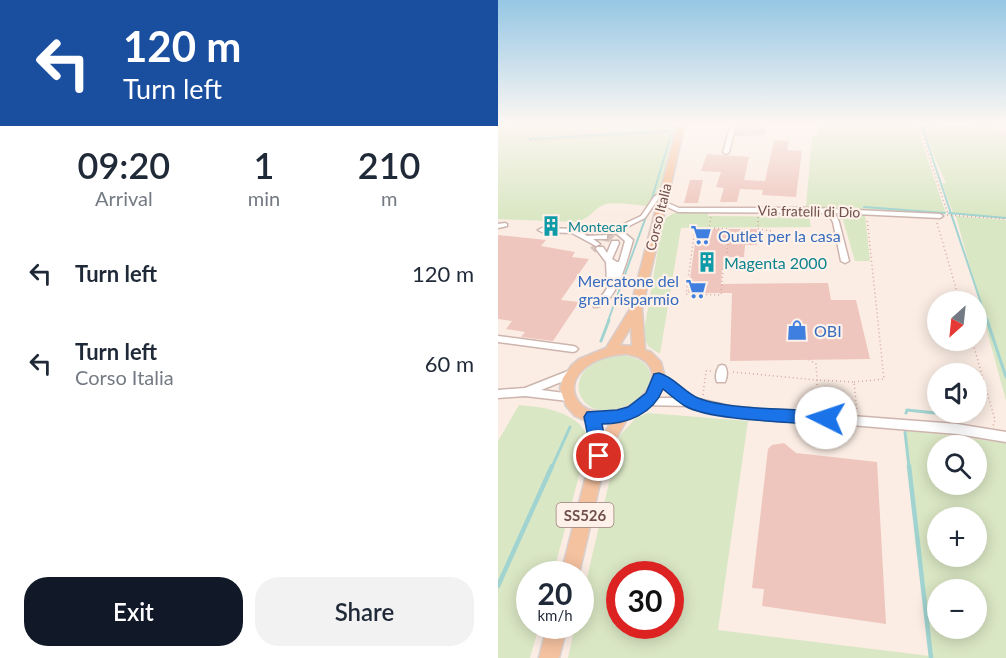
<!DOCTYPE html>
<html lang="en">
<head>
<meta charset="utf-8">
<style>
  :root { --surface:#fff; --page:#f2f2f3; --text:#1f2937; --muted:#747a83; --accent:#111827 }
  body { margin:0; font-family:Lato,sans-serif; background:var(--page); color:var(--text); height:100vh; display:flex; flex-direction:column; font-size:22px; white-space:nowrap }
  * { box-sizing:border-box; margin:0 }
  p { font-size:20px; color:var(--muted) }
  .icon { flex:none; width:33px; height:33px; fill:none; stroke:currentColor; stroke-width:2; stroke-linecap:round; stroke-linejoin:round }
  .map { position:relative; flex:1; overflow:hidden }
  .drawer { display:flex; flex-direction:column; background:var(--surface); width:498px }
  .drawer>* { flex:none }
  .guide { background:#1a4fa0; color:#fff; overflow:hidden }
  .needle { width:39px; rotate:207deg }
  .controls { position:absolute; left:429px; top:291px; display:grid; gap:12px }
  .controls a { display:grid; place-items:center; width:60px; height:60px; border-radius:50%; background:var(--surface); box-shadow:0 3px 15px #0003; font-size:30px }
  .speed { position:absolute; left:18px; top:561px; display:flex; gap:12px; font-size:30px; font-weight:700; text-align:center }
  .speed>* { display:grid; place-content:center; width:78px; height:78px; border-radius:50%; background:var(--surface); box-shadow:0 3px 15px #0003; line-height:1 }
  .speed small { font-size:15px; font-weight:400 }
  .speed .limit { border:9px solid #d22; background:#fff; color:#111 }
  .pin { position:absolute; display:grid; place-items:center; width:51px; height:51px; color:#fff; margin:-26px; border:3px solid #fff; border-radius:50%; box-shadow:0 2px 6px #0007 }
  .me { position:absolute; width:66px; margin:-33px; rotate:274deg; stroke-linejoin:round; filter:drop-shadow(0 0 4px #0008) }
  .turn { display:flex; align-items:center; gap:21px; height:126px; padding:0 24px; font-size:27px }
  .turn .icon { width:78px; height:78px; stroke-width:2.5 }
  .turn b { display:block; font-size:42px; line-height:51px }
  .eta { display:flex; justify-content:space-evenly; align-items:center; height:102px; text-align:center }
  .eta b { font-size:36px; font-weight:600; line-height:42px }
  .cta { display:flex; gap:12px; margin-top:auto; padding:12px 24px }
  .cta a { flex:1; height:69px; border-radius:24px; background:var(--accent); color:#fff; font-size:24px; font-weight:600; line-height:69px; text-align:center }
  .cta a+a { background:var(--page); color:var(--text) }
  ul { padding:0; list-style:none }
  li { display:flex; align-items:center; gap:18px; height:90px; padding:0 24px }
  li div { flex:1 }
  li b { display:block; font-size:22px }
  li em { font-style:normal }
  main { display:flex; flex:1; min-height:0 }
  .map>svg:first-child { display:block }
</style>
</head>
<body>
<main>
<section class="drawer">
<div class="guide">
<div class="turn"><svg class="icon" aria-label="left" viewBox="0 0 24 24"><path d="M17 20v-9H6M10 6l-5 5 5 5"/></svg><div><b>120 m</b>Turn left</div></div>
</div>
<div class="eta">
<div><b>09:20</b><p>Arrival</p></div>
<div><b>1</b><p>min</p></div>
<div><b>210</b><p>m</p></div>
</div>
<ul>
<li><svg class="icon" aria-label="left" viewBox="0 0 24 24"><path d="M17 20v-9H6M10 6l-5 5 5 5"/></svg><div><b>Turn left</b></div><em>120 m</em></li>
<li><svg class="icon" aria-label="left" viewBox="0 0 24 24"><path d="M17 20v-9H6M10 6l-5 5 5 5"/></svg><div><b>Turn left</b><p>Corso Italia</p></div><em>60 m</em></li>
</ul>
<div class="cta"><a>Exit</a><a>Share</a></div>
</section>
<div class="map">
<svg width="508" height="658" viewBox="0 0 508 658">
  <rect width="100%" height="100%" fill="#fbede4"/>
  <path fill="#dae7c4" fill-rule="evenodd" d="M0 124H181L157 207C144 206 113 200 103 206 93 212 91 219 78 222L0 219Z
    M321 124H418L448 214 438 215 308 207 314 136H320Z
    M422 124 473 127V124H508V128L497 127 499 131 424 128Z
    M424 129 508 133V218L455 213 444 183H448Z
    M188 212 210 213V216L301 217V214L311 216 313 227 183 228 162 354 151 347 145 337 165 220 176 213Z
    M342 214H367L372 261H357L345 220H340L339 216Z
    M458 216 508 220V401Z
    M123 355C138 357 156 363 152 382 151 391 143 398 136 403 81 435 51 364 123 355Z
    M21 405C46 407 79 411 91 438L55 574H32V626H41L32 658H0V441Z
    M150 413 250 421 220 630 432 656 408 430 508 443V658H70L77 626H82L83 604 122 435 138 418ZM440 446H478V484H440ZM440 518H478V556H440ZM122 574H172V626H122ZM440 590H478V628H440Z"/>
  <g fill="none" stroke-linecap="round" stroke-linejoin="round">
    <path stroke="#a1d4d0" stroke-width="2" d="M423 124 489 321
      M31 139 174 131
      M152 205 173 135
      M366 207 447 213
      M451 213 508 218
      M110 321 149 214"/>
    <path stroke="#a1d4d0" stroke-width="3" d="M489 320 508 377
      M103 341 111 320
      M408 413 409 410 475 417
      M407 432 411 467
      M54 467 72 427"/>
    <path stroke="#a1d4d0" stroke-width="4.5" d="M411 466 433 658
      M0 586 54 466"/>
  </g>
  <path fill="#eec6bd" d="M240 124H269L267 135 237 136Z
    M276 140 291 141 289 150 304 151 298 197 264 195 265 190 242 189 239 202H222L226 188 218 187 223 172 203 171 209 154 251 157 246 180 267 181Z
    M192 180H205L200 203H186Z
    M199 229H259V245H247L246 257H231V269H224L223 284 330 283 333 300H358L372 359 232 361 234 293H190Z
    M0 235 48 240 43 246 77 252 74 257 91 259 63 300 81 302 55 341 23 337 27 332 8 329 14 321 0 319Z
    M286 443 298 453 379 462 388 624 264 606 266 589 254 588 270 449 274 445Z"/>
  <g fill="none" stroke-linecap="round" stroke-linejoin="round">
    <path stroke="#d8c6be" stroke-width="8" stroke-dasharray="8 4" stroke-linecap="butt" d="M106 237 112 238 117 243
      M95 245 100 250"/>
    <g stroke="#cdb5ae" stroke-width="3">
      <path id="minor" d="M233 124H238L231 152 228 154 225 152Z
        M165 190 170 191 160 199 147 218 123 230 135 240C130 257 117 309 96 307L95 305C103 296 105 297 111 284L109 282 108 262 98 249 99 247H105L109 253 114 241H120L121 243 114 259 119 262H121L127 241 119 234 85 233 89 236 109 235V239H95L102 244 98 246 74 233 44 232 40 230 44 228 113 230 143 216 156 197Z
        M163 200 181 208H315L442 214 445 216 442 218 337 213 341 222 351 261 347 263 343 261 335 222 330 213 180 212 161 203 160 202Z
        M7 223 9 224V226L0 228V224Z
        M0 336 75 346 78 347 80 349 78 351 75 352 0 342Z
        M224 365 227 366C230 371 229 377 227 382H219C217 377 218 371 221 366Z
        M75 369 78 370 80 373 78 376 43 390 74 394 75 397 74 400 70 401 27 396 0 398V390L27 388Z
        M161 374 196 398 236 407 459 424 508 432V442L459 434 236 415 193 406 145 405 144 402 145 399 149 398H180L157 381 156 378 157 375Z"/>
    </g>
    <g stroke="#d7cecd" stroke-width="3">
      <path id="major" d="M180 124H187L144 309 147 350 153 352 163 362 167 378 160 396 150 408 129 419 108 457 81 574H63L93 456 88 421 77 416 68 406 62 388 65 378 73 366 81 359 108 348 132 309ZM133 327 134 346 122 345ZM128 354C137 356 147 358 152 367 161 384 139 404 125 409 115 412 107 412 97 411 79 409 69 388 82 373 93 360 111 355 128 354ZM103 423 112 424 105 435Z
        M49 626H69L61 658H41Z"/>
    </g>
    <path stroke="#d3a9a1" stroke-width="1.5" stroke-dasharray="1 3" stroke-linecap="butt" d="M420 124 450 214
      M481 124H503
      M422 128 508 132
      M33 140 45 124
      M33 141 172 133
      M449 215 508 219
      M213 217 211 228H197L188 294 223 295 225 269H257
      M260 217V229L273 231
      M439 223 462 302
      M212 228 231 229
      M229 253 230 241
      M228 256 227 263H234V269
      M474 340 497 420 495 426
      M235 372 319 380 318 364 311 360
      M356 382 386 379 369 218
      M205 395 208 371H215
      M319 409V380L356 382 359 412"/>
    <use href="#minor" fill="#fff" fill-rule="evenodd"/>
    <use href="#major" fill="#f5c2a0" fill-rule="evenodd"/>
  </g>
  <linearGradient id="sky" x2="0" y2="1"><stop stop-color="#95c7e4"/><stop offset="0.57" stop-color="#fdf7f3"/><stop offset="1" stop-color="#fdf7f3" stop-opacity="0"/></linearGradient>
  <rect width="508" height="216" fill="url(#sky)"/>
  <path fill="#1a73e8" stroke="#114b97" stroke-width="1.5" d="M161 373C176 377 186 392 200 398 231 410 293 409 328 411L334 413 336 418 334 423 328 425C295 422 213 421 187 406 179 401 172 395 165 389 155 414 129 424 104 424L110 456 108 461 101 463 95 461 86 417 89 412 119 410 130 407 148 393 156 374Z"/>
  <defs>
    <g id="building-bare" transform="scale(1.62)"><path d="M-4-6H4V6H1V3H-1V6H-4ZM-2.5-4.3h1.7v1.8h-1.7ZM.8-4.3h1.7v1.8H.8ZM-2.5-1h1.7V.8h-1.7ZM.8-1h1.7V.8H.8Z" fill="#0f9aa8" stroke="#fef1ea" stroke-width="2.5" paint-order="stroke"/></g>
    <g id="supermarket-bare" transform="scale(1.62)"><path d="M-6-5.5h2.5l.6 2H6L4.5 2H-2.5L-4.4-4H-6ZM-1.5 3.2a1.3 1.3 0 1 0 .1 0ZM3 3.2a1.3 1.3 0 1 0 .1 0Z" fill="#3f7fe0" stroke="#fef1ea" stroke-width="2.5" paint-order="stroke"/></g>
    <g id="shop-bare" transform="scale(1.62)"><path d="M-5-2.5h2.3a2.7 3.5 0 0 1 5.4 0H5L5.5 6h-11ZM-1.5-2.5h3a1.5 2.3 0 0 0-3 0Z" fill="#3f7fe0" stroke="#fef1ea" stroke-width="2.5" paint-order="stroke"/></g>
  </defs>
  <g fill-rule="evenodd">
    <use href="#building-bare" x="53" y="226"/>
    <use href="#supermarket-bare" x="203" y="235"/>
    <use href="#building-bare" x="209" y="262"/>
    <use href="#supermarket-bare" x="198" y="289"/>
    <use href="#shop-bare" x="299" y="330"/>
  </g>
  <g text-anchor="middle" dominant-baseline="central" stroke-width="4.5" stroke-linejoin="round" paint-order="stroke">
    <g font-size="14" fill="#71504b" stroke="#fef1ea">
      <text transform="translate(311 211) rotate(1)">Via fratelli di Dio</text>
      <text transform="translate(160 217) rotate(-76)">Corso Italia</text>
    </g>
    <g font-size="14" fill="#0d838f" stroke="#fef1ea" text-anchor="start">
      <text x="70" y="226">Montecar</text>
    </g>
    <rect fill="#fef1ea" stroke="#9b807b" stroke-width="1.5" x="58.5" y="503" width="57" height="24" rx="4.5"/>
    <g font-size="15" font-weight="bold" fill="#71504b">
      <text x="87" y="515">SS526</text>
    </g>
    <g font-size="16" fill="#366cbe" stroke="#fef1ea" text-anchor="start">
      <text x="220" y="235">Outlet per la casa</text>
      <text x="181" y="280" text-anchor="end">Mercatone del<tspan x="181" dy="18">gran risparmio</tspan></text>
      <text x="316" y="330">OBI</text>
    </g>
    <g font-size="16" fill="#0d838f" stroke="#fef1ea" text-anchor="start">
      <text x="226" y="262">Magenta 2000</text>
    </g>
  </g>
</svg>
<div class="controls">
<a><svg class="needle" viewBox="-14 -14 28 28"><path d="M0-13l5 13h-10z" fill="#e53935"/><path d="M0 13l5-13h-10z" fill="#747a83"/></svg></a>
<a><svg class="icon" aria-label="sound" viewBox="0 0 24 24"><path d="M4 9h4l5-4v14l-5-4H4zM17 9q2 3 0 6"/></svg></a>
<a><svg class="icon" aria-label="search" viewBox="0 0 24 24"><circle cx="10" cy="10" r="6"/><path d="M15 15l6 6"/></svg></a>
<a>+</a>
<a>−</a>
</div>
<div class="speed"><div>20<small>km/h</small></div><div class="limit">30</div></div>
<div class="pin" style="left:101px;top:456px;background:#d93025"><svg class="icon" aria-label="arrive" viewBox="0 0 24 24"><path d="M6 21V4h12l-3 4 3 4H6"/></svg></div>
<svg class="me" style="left:328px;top:418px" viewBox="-20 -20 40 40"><circle r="19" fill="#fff"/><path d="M0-13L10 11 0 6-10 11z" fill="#1a73e8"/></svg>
</div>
</main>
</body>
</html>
